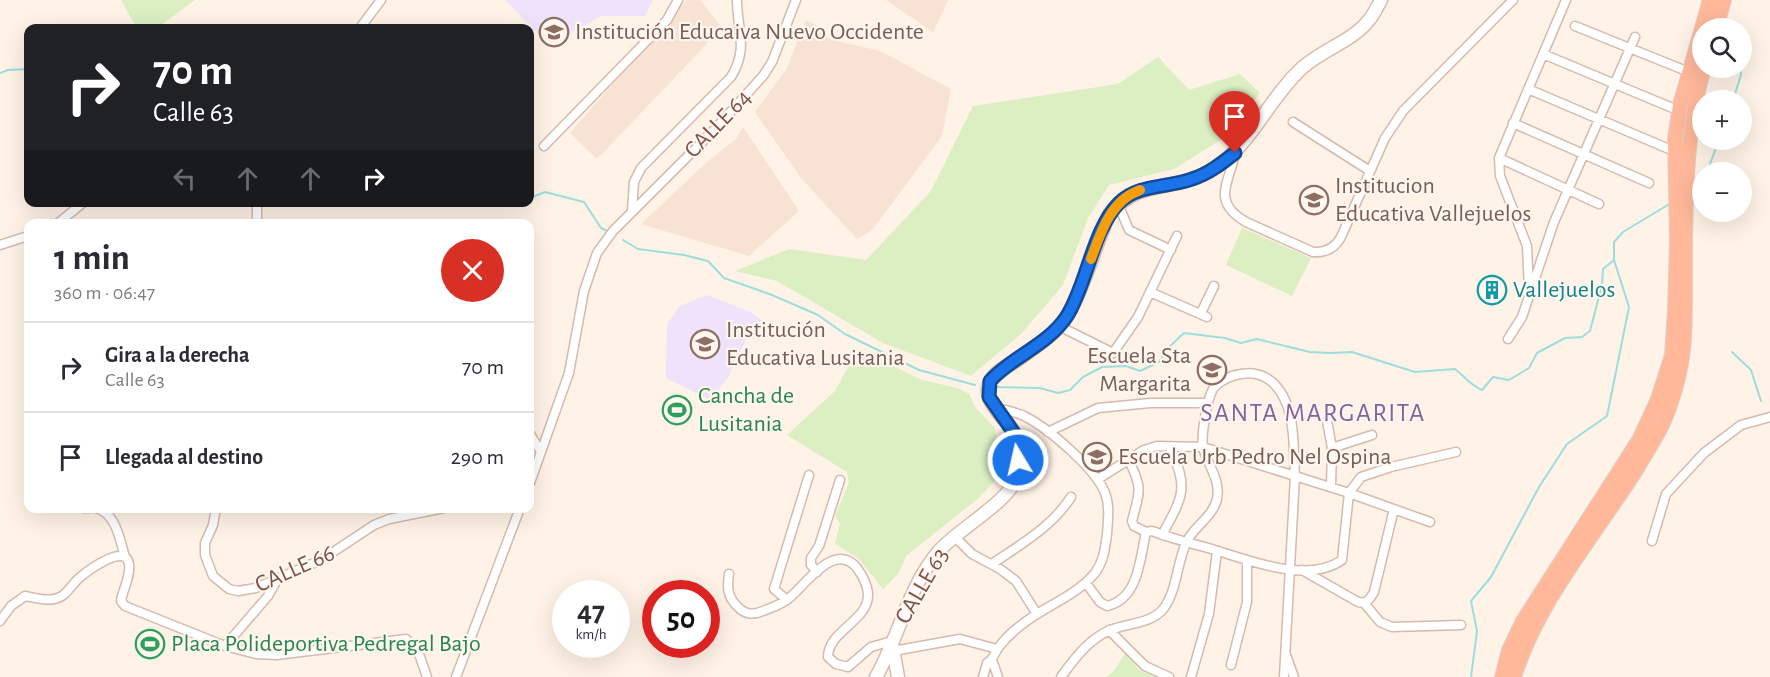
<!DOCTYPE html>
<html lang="es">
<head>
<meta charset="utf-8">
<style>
  :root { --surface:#fff; --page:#f7f7f7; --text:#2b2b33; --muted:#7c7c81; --line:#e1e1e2 }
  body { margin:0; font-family:"Alegreya Sans",sans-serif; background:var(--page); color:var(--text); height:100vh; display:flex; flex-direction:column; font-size:22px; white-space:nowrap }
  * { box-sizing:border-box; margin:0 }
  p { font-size:20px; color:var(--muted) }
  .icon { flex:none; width:33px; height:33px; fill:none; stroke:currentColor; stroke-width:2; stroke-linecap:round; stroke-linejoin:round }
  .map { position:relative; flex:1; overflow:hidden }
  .side { position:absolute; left:24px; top:219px; width:510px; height:294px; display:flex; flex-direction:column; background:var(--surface); border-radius:12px; box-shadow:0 6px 24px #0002 }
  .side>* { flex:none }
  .guide { position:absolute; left:24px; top:24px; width:510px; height:183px; border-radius:12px; box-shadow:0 6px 24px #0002; background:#202124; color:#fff; overflow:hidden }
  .buttons { position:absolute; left:1692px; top:18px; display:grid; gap:12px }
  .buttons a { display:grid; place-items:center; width:60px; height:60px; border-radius:50%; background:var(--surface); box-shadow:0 6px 24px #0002; font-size:30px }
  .speed { position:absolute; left:552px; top:580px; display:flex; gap:12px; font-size:30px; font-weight:700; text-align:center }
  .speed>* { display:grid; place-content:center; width:78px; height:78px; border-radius:50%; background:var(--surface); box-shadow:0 6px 24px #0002; line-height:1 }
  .speed small { font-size:15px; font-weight:400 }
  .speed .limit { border:9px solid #d22; background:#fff; color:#111 }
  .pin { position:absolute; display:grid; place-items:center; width:51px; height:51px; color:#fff; margin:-62px -26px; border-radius:50% 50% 50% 0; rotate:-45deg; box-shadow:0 0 6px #0007 }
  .pin .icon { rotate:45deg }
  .me { position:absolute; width:66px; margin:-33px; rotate:351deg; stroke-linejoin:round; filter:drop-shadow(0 0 4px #0008) }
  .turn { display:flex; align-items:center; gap:21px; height:126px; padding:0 30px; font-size:27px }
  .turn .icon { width:78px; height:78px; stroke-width:2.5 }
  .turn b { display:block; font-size:42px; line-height:51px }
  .lanes { display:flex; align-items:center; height:57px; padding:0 30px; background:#0003; justify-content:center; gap:30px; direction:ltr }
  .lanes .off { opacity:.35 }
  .round { display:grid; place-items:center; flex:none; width:63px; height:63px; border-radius:32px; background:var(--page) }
  .summary { display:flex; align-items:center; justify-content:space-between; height:102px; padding:0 30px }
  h1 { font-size:36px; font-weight:700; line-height:45px }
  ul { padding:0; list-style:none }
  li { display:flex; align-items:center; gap:18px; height:90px; padding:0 30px; border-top:2px solid var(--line) }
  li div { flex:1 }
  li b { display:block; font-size:22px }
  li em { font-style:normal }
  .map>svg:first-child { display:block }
</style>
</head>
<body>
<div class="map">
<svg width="1770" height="677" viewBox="0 0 1770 677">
  <rect width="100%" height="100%" fill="#fff2e6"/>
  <path fill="#f7e2d4" d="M686 0H700L722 28 597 159 570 133Z
    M886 0H948L933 32Z
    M806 20 818 26 829 39 880 51 951 89 942 136 872 230 857 239 801 178 755 112 787 68Z
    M743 127 799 211 749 256 641 224 706 163 736 139Z"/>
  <path fill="#efe3fb" d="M505 0H653L645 16H602L549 45Z
    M707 295 751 312 762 320 748 336 728 377 711 400 666 378 667 324 680 306Z"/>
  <path fill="#dbefc3" d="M121 0H195L157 28H137Z
    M1158 57 1189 90 1240 74 1260 93 1227 136 1174 169 1109 185 1088 218 1063 285 1021 334 971 376 883 343 777 281 735 271 789 249 866 260 931 191 973 106 1118 84Z
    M1242 228 1311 258 1292 296 1226 265Z
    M858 349 922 380 958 388 969 394 975 407 995 428 1000 461 996 479 980 497 906 556 899 573 883 589 858 558 835 544 840 524 835 516 849 483 847 472 787 435 835 391Z
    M1126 652 1139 670 1155 677H1106L1113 672Z"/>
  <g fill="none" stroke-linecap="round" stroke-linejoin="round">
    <path stroke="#9dddde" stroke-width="2" d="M0 73 8 70 28 69
      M1733 100 1741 75 1740 68
      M1707 172 1719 140
      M1692 193 1702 187
      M530 198 545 192 584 202 601 228 609 232
      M478 202H493
      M623 240 638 249 684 255 708 261 724 278 772 295 818 315 845 334 919 370 975 385
      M1732 352 1751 370 1761 401
      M992 387 1040 388 1058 393 1070 390 1083 377 1102 367 1126 366 1140 371 1159 362 1168 348 1184 333 1225 338 1241 343 1257 339 1310 352 1330 353 1352 352 1415 372 1455 369C1465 377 1470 385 1482 390L1493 377 1509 380 1529 368 1537 353 1565 338 1582 337 1590 331 1602 285 1603 269 1614 260
      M1471 677 1477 631 1471 601 1491 577 1539 487 1567 444 1607 416 1629 307 1614 260V242L1623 232 1671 203"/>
    <g stroke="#d5baad" stroke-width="11">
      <path id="minor" d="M1575 26 1684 70
        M360 28 381 0
        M1543 54 1675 109
        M1528 89 1669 149
        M1293 122 1370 171
        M1513 123 1649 183
        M544 146 667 20 678 0
        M1235 153C1230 182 1210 201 1246 222L1313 252C1326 253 1335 248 1341 237L1385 138 1403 111 1513 0
        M1499 158 1599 204
        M257 202V224
        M1118 204 1129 230 1171 250
        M632 211 634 182 641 168 731 77C749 48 737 30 737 0
        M57 224 84 202
        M0 245 28 236
        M1529 290 1527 246 1500 176 1499 158 1566 0
        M1150 292 1207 317
        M1201 313 1214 286
        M1059 326 1113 353 1138 317 1177 236
        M1508 339 1522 317 1554 222 1635 37
        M1327 421 1332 448 1331 487
        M1048 432 1098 408 1150 403H1208
        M530 434 541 452
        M1332 448 1372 435
        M1128 459C1143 488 1140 491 1132 521L1134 526 1146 532 1152 531C1173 539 1194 544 1215 550 1251 561 1308 584 1342 560L1349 493 1361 477 1391 467 1456 452
        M1098 479 1144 450 1157 446 1203 447 1349 493 1430 522
        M530 483 569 373 584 291 597 253 613 231 715 129 763 76 772 62 796 0
        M84 508H89
        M96 508C116 513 120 540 125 557
        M216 508 213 525 205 543V555L213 576 229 589 238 591 256 588 321 560 374 525 389 519 444 508
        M1162 535C1183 496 1189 489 1170 447
        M954 536 972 554 1000 569 1016 581 1037 614
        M1652 541 1666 494 1704 453 1741 425 1770 417
        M992 564C1021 544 1052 527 1071 497
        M1302 570 1358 602C1367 604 1370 599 1374 592L1394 509
        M817 572 811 565V558L819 546 840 480
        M729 574C727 587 727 597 738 607 746 615 753 615 763 611 771 608 780 605 788 599 805 586 834 540 857 568 862 575 867 584 868 593 870 621 828 630 828 657L836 664 848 667 871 647 892 641
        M277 580 268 596 225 646 256 654 277 655 406 639 418 651 427 677
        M1086 583 1100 602 1107 606C1139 599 1140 558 1146 532
        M787 600 774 589 809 475
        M1364 603 1380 622 1392 627 1461 625
        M0 621 11 606 25 596C36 598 51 603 62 596 68 592 73 584 78 579 86 572 125 542 129 564 131 576 123 589 121 601L125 606 225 646
        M1109 630 1145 666 1169 677
        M893 651 960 639 997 649
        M1286 655 1294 677
        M992 660 998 677
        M1231 665 1247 602V561
        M456 677 520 508
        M983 677 987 663C994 659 994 654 998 648 1004 640 1012 632 1020 626 1044 606 1075 597 1095 573 1104 561 1105 548 1107 534 1108 520 1110 506 1105 493 1096 469 1049 429 1026 417 1017 412 1006 410 995 408
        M1061 677C1074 659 1089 639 1110 630 1127 623 1152 624 1164 608 1177 590 1177 563 1186 543 1193 527 1213 517 1217 499 1221 479 1207 465 1203 447 1201 435 1207 399 1213 389 1219 381 1231 375 1241 374 1251 372 1262 374 1271 381 1297 403 1293 446 1295 476L1284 677
        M1191 677 1209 614 1217 551"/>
    </g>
    <g stroke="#dbbaac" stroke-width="15">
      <path id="secondary" d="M892 643 898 677
        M876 677C899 637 908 587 939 551 956 531 1009 501 1015 480 1020 467 1020 444 1013 431 1005 417 979 400 991 380 996 371 1007 366 1016 361 1030 351 1047 340 1059 327 1081 301 1094 247 1109 215 1140 177 1171 193 1208 172 1252 147 1266 101 1302 68 1322 50 1354 40 1369 20 1374 14 1377 7 1381 0"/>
    </g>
    <g stroke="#ddd2cf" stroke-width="16">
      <path id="trunk" d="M1716 28 1724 0
        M1502 677 1509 650 1523 621 1639 440 1658 399 1672 355 1675 310 1677 242 1675 139 1680 105 1710 0
        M1514 677C1538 600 1594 537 1636 470 1648 449 1663 428 1670 405 1686 360 1685 331 1685 284 1685 213 1684 136 1704 68"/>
    </g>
    <use href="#minor" stroke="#fff" stroke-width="8"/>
    <use href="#secondary" stroke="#fff" stroke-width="12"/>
    <use href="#trunk" stroke="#ffb89a" stroke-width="14"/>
  </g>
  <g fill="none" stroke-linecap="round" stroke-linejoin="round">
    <g stroke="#114b97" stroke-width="15">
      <path id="route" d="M1018 460 1014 433 989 397 990 381C1013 356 1048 345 1067 316 1087 284 1093 229 1119 203 1138 184 1167 188 1192 179 1208 174 1221 164 1235 153"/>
    </g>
    <use href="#route" stroke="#1a73e8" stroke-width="10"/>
    <path stroke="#f59e0b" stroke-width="10" d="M1091 259C1101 232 1110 201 1140 190"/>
  </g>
  <defs>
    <g id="school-ring" transform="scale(1.5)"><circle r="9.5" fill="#fff6ef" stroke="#8d6e63" stroke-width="1.5"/><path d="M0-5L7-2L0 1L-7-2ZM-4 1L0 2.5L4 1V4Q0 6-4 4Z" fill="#8d6e63"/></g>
    <g id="building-ring" transform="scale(1.5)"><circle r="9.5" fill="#fff6ef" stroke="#0f9aa8" stroke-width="1.5"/><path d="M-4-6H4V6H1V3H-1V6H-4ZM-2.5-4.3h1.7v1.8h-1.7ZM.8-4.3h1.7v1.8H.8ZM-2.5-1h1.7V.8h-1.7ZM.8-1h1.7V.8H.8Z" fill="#0f9aa8"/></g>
    <g id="stadium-ring" transform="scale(1.5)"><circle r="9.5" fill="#fff6ef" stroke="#2e9e5b" stroke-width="1.5"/><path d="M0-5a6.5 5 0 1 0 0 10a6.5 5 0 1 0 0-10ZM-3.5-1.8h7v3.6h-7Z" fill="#2e9e5b"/></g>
  </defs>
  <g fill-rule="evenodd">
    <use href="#school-ring" x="554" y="32"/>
    <use href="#school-ring" x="1314" y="200"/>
    <use href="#building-ring" x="1492" y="290"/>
    <use href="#school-ring" x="705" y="344"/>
    <use href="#school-ring" x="1212" y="370"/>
    <use href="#stadium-ring" x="677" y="410"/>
    <use href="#school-ring" x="1097" y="457"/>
    <use href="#stadium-ring" x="150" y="644"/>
  </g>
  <g text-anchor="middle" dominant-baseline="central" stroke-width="4.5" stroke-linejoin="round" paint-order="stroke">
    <g font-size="24" fill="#785e54" stroke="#fff6ef" text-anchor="start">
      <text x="575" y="32">Institución Educaiva Nuevo Occidente</text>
      <text x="1335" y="186">Institucion<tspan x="1335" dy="28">Educativa Vallejuelos</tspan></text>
      <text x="726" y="330">Institución<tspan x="726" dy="28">Educativa Lusitania</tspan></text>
      <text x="1191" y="356" text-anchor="end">Escuela Sta<tspan x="1191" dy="28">Margarita</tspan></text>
      <text x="1118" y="457">Escuela Urb Pedro Nel Ospina</text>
    </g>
    <g font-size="24" fill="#7c5347" stroke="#fff6ef">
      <text transform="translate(718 124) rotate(-46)">CALLE 64</text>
      <text transform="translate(295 569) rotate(-24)">CALLE 66</text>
      <text transform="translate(922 586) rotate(-60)">CALLE 63</text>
    </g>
    <g font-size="24" fill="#0d838f" stroke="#fff6ef" text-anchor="start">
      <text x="1513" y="290">Vallejuelos</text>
    </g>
    <g font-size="24" fill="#27864d" stroke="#fff6ef" text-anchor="start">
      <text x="698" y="396">Cancha de<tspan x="698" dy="28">Lusitania</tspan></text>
      <text x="171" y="644">Placa Polideportiva Pedregal Bajo</text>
    </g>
    <g font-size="26" letter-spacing="1.5" fill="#82639f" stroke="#fff6ef">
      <text x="1313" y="413">SANTA MARGARITA</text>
    </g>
  </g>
</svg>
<div class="buttons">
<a><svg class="icon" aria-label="search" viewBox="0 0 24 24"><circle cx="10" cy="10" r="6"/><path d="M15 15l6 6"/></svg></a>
<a>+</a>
<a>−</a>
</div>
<div class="speed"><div>47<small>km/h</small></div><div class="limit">50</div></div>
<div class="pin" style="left:1235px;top:153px;background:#d93025"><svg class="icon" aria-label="arrive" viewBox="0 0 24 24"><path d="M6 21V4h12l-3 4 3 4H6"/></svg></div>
<svg class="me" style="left:1018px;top:460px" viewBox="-20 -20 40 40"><circle r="17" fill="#1a73e8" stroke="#fff" stroke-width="3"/><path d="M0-11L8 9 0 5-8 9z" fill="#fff"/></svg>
<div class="guide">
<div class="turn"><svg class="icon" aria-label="right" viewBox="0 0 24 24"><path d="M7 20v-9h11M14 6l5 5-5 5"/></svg><div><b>70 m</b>Calle 63</div></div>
<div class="lanes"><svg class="icon off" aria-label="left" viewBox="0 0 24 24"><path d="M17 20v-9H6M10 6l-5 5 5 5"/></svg><svg class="icon off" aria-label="ahead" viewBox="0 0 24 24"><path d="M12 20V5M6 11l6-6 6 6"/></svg><svg class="icon off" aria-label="ahead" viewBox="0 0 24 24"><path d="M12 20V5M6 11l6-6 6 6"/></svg><svg class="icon" aria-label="right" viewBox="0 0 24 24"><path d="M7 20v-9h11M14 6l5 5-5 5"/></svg></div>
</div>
<section class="side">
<div class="summary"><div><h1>1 min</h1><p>360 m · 06:47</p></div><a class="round" style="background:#d93025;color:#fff"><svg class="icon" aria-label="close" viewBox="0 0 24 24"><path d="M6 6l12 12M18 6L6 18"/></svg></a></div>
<ul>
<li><svg class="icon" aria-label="right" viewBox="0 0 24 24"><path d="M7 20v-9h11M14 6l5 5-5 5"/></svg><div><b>Gira a la derecha</b><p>Calle 63</p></div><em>70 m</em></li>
<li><svg class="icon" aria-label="arrive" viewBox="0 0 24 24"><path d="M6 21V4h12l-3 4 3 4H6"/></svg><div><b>Llegada al destino</b></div><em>290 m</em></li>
</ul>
</section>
</div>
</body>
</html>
